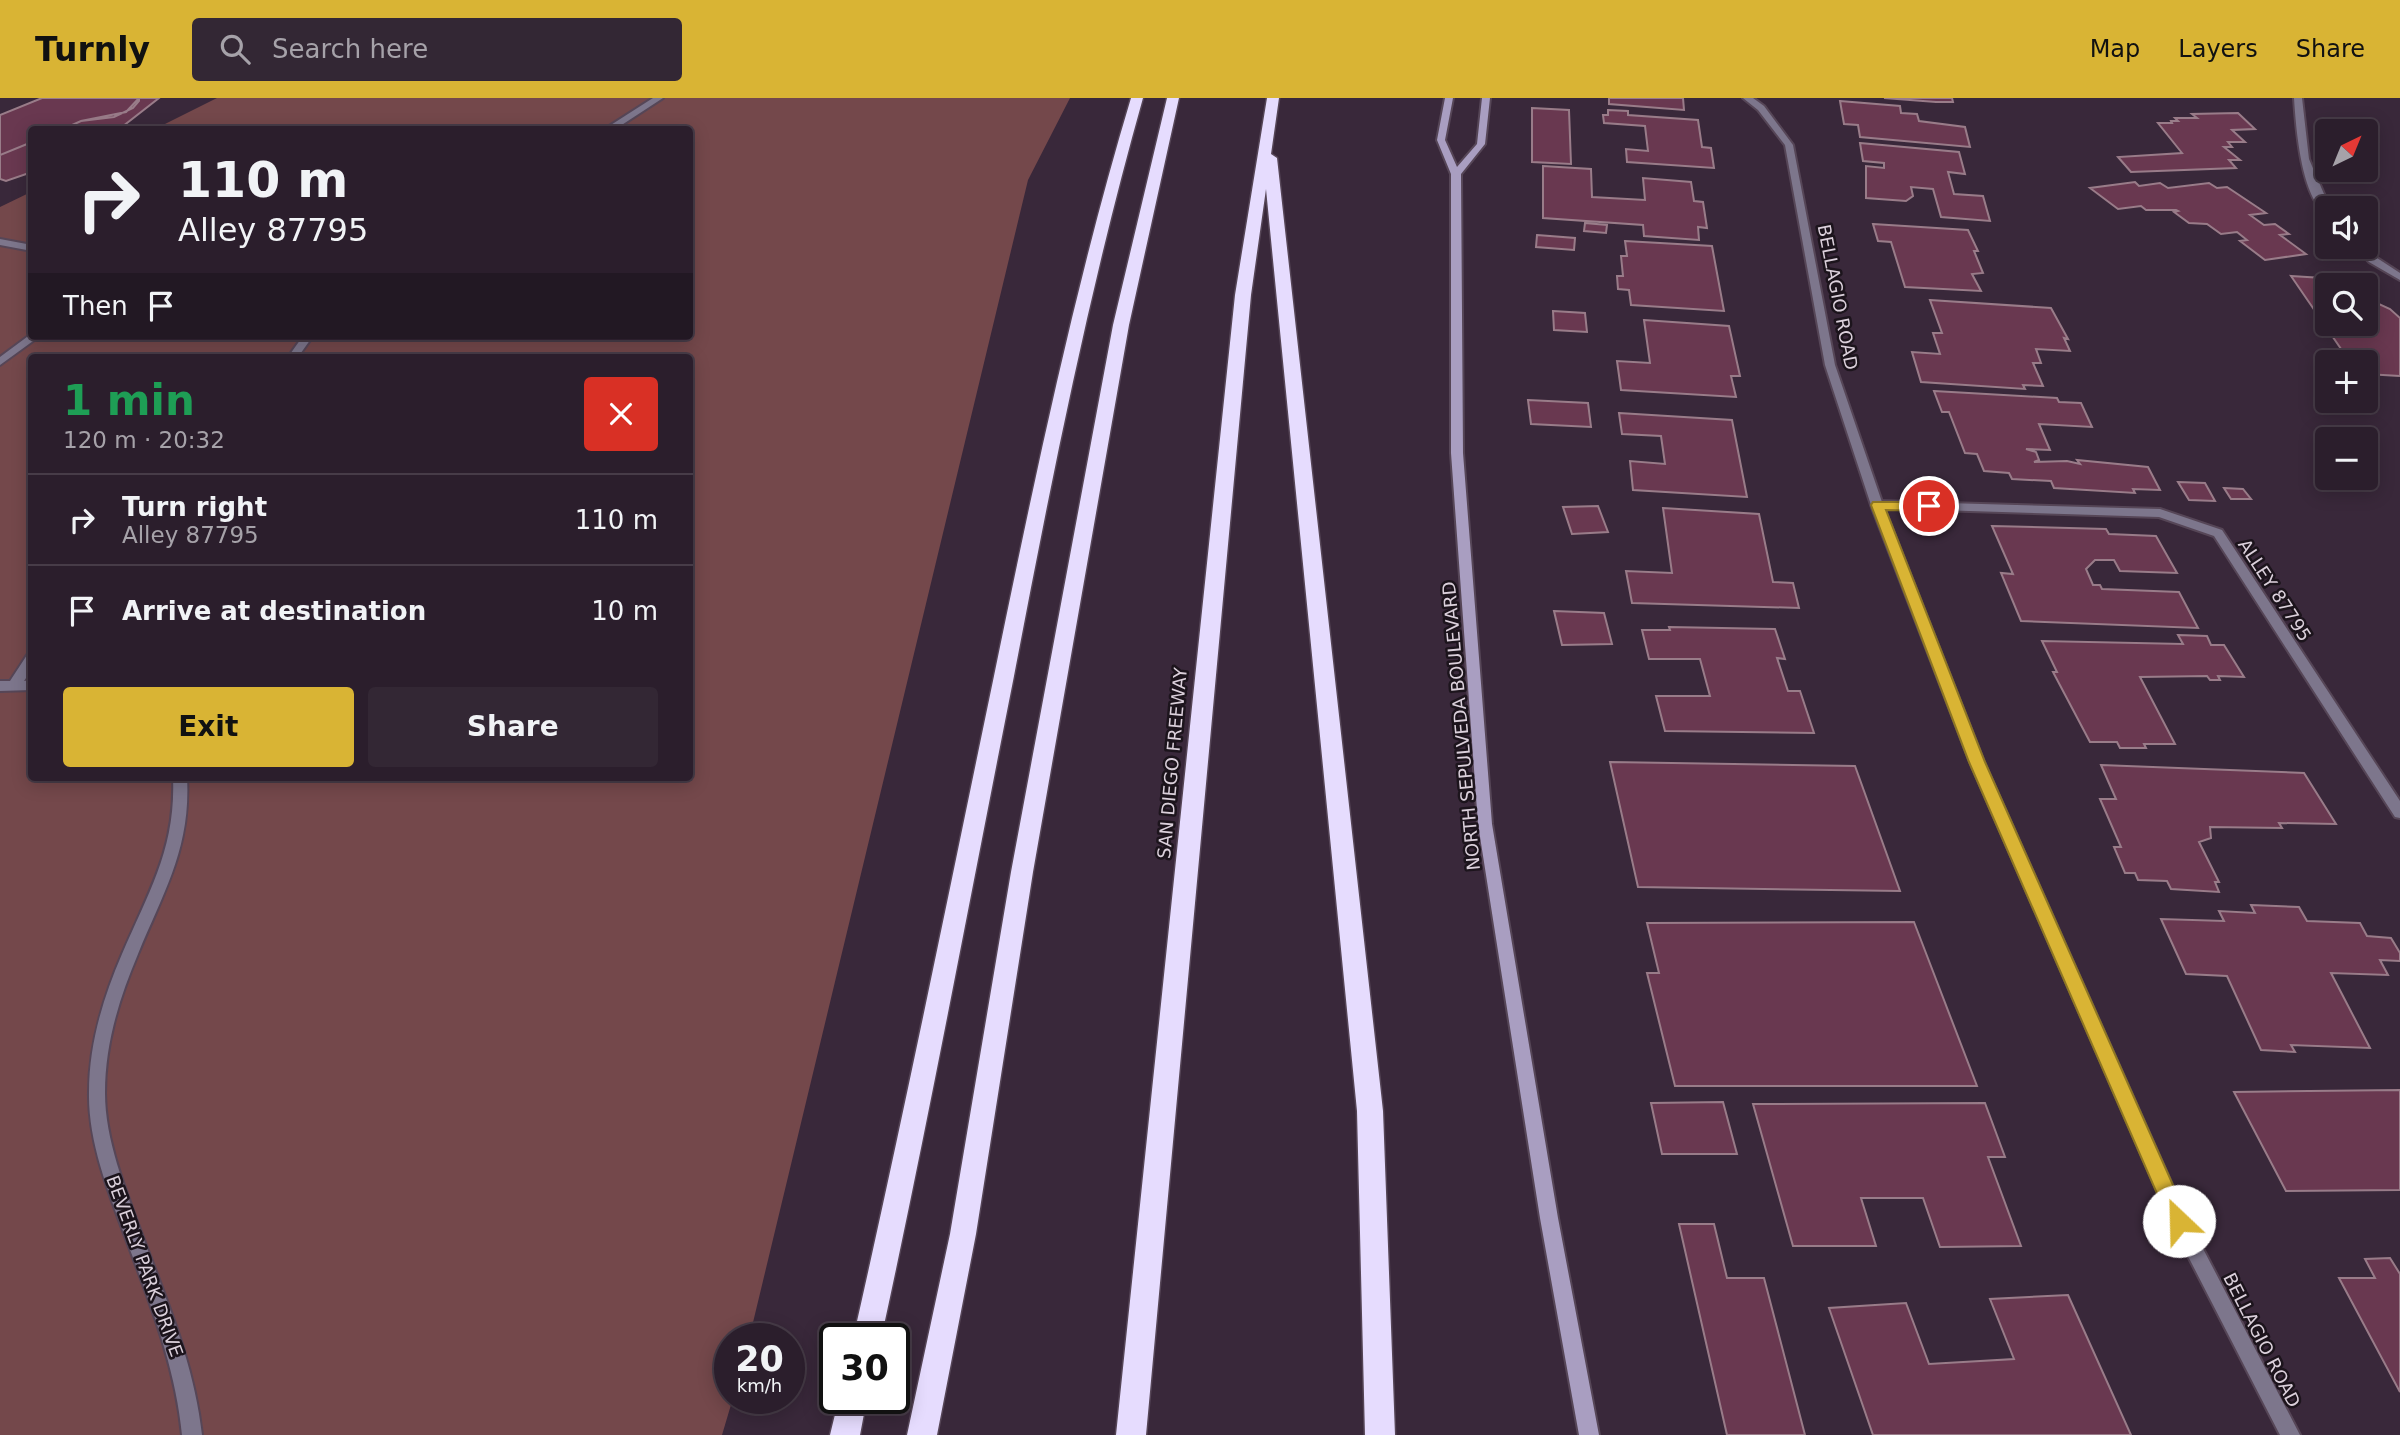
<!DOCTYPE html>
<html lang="en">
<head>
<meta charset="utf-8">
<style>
  :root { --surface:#2b1e2c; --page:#332734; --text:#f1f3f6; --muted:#a6a2a9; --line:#473c48; --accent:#d9b434 }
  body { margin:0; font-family:"DejaVu Sans",sans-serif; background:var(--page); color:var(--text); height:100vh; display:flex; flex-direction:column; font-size:26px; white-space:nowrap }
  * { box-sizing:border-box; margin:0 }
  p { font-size:23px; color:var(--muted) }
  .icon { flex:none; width:38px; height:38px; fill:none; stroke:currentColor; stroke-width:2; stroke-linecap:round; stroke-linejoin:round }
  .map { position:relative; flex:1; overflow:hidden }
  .panel { position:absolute; left:28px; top:256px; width:665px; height:427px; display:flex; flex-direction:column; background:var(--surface); border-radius:7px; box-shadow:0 4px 18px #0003,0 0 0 2px var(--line) }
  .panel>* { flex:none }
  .guide { position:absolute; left:28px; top:28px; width:665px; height:214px; border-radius:7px; box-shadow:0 4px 18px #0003,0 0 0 2px var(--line); background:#2b1e2c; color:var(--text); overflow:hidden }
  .needle { width:46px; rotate:43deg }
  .buttons { position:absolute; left:2315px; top:21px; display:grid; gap:14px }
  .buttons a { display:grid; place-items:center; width:63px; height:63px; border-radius:7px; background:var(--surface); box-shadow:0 4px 18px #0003,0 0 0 2px var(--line); font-size:35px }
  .speed { position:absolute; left:714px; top:1225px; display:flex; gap:14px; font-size:35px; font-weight:700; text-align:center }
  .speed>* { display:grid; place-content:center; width:91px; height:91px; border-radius:50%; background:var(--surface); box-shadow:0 4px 18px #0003,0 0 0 2px var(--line); line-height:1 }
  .speed small { font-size:18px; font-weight:400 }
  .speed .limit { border:4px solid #111; border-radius:10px; background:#fff; color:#111 }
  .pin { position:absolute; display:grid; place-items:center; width:60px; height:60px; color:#fff; margin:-30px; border:4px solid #fff; border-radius:50%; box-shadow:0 2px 7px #0007 }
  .me { position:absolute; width:77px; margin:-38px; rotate:336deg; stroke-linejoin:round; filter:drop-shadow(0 0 5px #0008) }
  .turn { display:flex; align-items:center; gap:24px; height:147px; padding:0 35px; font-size:32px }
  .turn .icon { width:91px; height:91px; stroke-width:2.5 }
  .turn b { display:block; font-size:49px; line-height:60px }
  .then { display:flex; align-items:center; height:66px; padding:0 35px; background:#0003; gap:14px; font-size:26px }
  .round { display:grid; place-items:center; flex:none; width:74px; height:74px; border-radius:7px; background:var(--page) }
  .overview { display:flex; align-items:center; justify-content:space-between; height:119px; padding:0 35px }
  h1 { font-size:42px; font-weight:800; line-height:52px; color:#1e9e55 }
  .cta { display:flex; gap:14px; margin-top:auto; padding:14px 35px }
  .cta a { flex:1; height:80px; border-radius:7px; background:var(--accent); color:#111; font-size:28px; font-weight:800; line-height:80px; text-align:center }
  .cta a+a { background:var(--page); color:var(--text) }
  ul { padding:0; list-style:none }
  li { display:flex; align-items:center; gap:21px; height:91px; padding:0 35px; border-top:2px solid var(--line) }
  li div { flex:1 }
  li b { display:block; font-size:26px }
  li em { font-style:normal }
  header { display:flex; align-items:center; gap:42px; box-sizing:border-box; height:98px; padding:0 35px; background:var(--accent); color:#111 }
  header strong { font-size:33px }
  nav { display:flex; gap:38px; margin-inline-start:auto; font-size:24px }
  .search { width:490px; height:63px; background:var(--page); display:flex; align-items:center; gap:18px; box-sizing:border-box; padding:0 24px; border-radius:7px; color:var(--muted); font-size:26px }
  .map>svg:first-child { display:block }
</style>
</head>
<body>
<header>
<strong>Turnly</strong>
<div class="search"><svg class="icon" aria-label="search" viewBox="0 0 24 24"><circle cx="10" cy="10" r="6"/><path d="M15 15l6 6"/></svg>Search here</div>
<nav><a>Map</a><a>Layers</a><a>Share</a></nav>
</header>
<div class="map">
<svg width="2400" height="1337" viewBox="0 0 2400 1337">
  <rect width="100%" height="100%" fill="#39283a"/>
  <path fill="#74484b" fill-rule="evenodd" d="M217 0H1070L1028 82 749 1241H730V1300H733L722 1337H0V109L31 94 32 238H690V32L155 31ZM32 259H690V679H32Z"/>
  <path fill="#693850" stroke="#997c89" stroke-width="2" d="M42 0H139V3L133 10 114 19 81 23 61 32H32V44L0 57V17Z
    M139 0H159L118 32H61L81 23 126 14Z
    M1609 0H1683L1684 12 1609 6Z
    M1884 0H1952L1953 4H1936Z
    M1840 3 1900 8 1901 15 1917 16 1919 23 1965 29 1970 49 1860 39 1858 27 1844 26Z
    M1532 10 1569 12 1571 66 1532 64Z
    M1608 12 1628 13V17L1698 22 1702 49 1711 50 1714 70 1627 64 1626 51 1648 53 1645 28 1604 25 1603 17H1608Z
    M2238 15 2255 31 2232 32 2245 44H2228L2232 49H2224L2240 62H2229L2236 70 2131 74 2118 59 2182 55 2158 25H2172L2171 23H2178L2175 20H2197L2192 16Z
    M32 44V74L6 83 0 81V57Z
    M1860 45 1959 54 1965 76 1948 74 1954 96 1983 98 1990 123 1941 119 1933 91 1911 89 1913 98 1906 103 1866 100V68L1884 70V65L1863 63Z
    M1543 68 1591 71 1592 99 1645 102 1643 80 1691 84 1694 103 1703 104 1707 130 1698 129 1699 142 1644 138 1643 127 1543 120Z
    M2135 84 2139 88 2160 85 2168 90 2209 85 2217 90 2227 89 2266 115 2250 117 2264 127 2275 126 2289 136 2280 137 2306 156 2265 162 2240 143 2247 142 2237 134 2221 136 2207 126 2189 125 2174 114 2178 113 2176 112H2146L2141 108 2118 111 2090 90Z
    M1585 125 1607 127 1606 135 1584 133Z
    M1873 126 1968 132 1978 153H1974L1983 175 1972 176 1981 193 1905 189 1891 144 1878 143Z
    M1537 137 1575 140 1574 152 1536 149Z
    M1625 143 1712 148 1724 213 1631 207 1629 192 1618 191 1617 178H1623L1621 158H1627Z
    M2291 178 2339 181 2343 187H2328V226H2366V200L2390 211 2400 220V278L2366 276V264H2350Z
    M1930 202 2051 210 2068 241 2064 240 2070 253 2036 251 2041 265H2033L2043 288 2023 287 2025 291 1921 284 1912 254 1940 256 1933 235H1942Z
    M1553 213 1585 215 1587 234 1554 232Z
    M1644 222 1729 228 1740 278H1731L1736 299 1621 292 1617 263 1650 265Z
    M1934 293 2057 300 2059 304 2081 305 2092 329 2039 326 2050 352 2026 351 2036 354 2039 362 2034 364 2067 363 2080 366 2077 362 2148 369 2160 392 2133 391 2135 395 2054 390 2051 383 2012 381 2009 375 1984 373 1977 356 1965 355 1949 314H1942Z
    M1528 302 1588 305 1591 329 1531 326Z
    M1619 315 1732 322 1747 399 1633 392 1630 363 1665 366 1661 338 1622 336Z
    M2178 384 2205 385 2215 403 2189 402Z
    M2224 390 2243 391 2251 401H2231Z
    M1598 408 1608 434 1572 436 1563 409Z
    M1663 410 1759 416 1773 484 1793 485 1799 510 1632 505 1626 473 1672 475Z
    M1992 428 2106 431 2109 436 2156 438 2177 475 2120 473 2114 462H2095L2086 471 2093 487H2100L2102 491 2179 494 2198 530 2021 523 2001 475 2013 476Z
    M1554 513 1604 515 1612 546 1562 547Z
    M1669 529 1775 531 1785 561 1777 560 1788 593H1800L1814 635 1665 633 1656 598H1710L1700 561H1649L1642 532H1670Z
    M2178 537 2207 538 2211 547H2224L2244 579 2218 578 2220 582H2210L2207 578 2140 579 2175 646H2144L2146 650H2120L2117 644H2090L2053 574H2057L2042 543 2183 546Z
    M1610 664 1855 668 1900 793 1638 789Z
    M2101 667 2304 675 2336 726 2279 725 2282 730 2210 729 2211 740 2199 744 2219 784H2215L2219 794 2171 791 2167 783 2138 782 2135 775H2125L2114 749H2121L2100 701H2116Z
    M2251 807 2299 809 2307 823 2360 825 2367 838 2391 840 2400 855V863L2380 862 2388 877 2331 875 2370 950 2291 947 2295 954 2261 952 2227 878 2186 876 2161 821 2224 823 2219 813 2255 815Z
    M1914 824 1977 988H1675L1647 875H1659L1647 825Z
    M2400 992V1092L2286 1093 2234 994Z
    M1723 1004 1737 1056H1662L1651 1005Z
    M1985 1005 2005 1059H1988L2021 1148 1940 1149 1923 1100H1861L1876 1148H1793L1753 1006Z
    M1679 1126H1714L1727 1180H1764L1805 1337H1727Z
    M2390 1160 2400 1176V1294L2339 1180H2375L2365 1161Z
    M2068 1197 2131 1337H1873L1829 1210 1906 1205 1929 1266 2014 1261 1990 1201Z"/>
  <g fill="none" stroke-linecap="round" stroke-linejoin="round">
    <g stroke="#564657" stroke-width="4">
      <path id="service" d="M653 0H663L614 32H603Z
        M0 141 32 147V153L0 147Z
        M31 236 32 238H40L0 267V259Z
        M303 238H313L298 259H288Z
        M1877 403 2160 411 2222 432 2400 703V720L2395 719 2214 438 2159 419 1873 410V404Z
        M32 556V571L24 583 32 582V592L0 593V583H10L27 557Z
        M173 679H187C191 750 164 793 138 856 119 901 105 946 105 995 105 1042 125 1090 141 1134 166 1201 194 1265 202 1337H182C175 1265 148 1200 123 1133 107 1090 88 1042 89 994 89 946 103 900 122 856 149 793 176 750 173 679Z"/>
    </g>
    <g stroke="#564657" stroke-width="4">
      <path id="minor" d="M1743 0H1753L1764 8 1793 47 1835 267 1883 407 1984 664 2186 1118 2300 1337H2280L2173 1129 1970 664 1871 407 1825 267 1785 47 1758 12Z
        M2294 0H2302L2309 61 2330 110H2328V117C2301 102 2296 29 2294 0Z
        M2355 149H2365L2377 160 2400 175V182L2369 164Z"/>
    </g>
    <g stroke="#564657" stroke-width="4">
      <path id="secondary" d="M1445 0H1453L1445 42 1457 69 1477 46 1482 0H1490L1485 46 1461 76 1463 355 1492 726 1558 1120 1599 1337H1579L1540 1120 1478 726 1451 355V76L1437 42Z"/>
    </g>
    <g stroke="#564657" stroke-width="3">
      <path id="motorway" d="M1131 0H1143C1089 191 1051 384 1014 578 970 799 929 1021 881 1241H853C903 1021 948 799 994 578 1034 384 1074 190 1131 0Z
        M1167 0H1179L1129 227 1033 774 976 1136 937 1337H907L950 1136 1011 774 1113 227Z
        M1267 0H1279L1271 56 1277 60 1383 1013 1395 1337H1365L1357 1013 1266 91 1251 197 1146 1337H1116L1235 197Z
        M839 1300H867L860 1337H830Z"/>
    </g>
    <use href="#service" fill="#7d768c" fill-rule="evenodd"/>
    <use href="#minor" fill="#7d768c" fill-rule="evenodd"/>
    <use href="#secondary" fill="#a99ec1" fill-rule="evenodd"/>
    <use href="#motorway" fill="#e6dcfe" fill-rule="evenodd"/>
  </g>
  <path fill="#d9b434" stroke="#8d7522" stroke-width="2" d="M1873 404H1929L1935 408 1929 413 1886 412 1985 664 2189 1123 2186 1130 2179 1132 2172 1130 1969 664 1871 407Z"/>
  <g text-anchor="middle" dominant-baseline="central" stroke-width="5" stroke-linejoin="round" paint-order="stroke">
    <g font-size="18" fill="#dbd0db" stroke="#1c141c">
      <text transform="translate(1838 199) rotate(79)">BELLAGIO ROAD</text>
      <text transform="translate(2275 492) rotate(57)">ALLEY 87795</text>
      <text transform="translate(1461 628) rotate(-95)">NORTH SEPULVEDA BOULEVARD</text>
      <text transform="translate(1172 665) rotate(-85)">SAN DIEGO FREEWAY</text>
      <text transform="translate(145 1168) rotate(70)">BEVERLY PARK DRIVE</text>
      <text transform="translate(2262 1242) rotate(63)">BELLAGIO ROAD</text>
    </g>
  </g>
</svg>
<div class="buttons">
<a><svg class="needle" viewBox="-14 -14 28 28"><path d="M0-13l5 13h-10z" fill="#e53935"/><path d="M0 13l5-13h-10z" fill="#a6a2a9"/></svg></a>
<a><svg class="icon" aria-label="sound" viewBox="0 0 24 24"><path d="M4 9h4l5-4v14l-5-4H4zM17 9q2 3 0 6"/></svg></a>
<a><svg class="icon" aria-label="search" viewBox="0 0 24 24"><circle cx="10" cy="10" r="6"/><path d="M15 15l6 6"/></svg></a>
<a>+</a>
<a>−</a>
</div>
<div class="speed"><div>20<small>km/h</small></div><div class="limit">30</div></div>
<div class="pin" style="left:1929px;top:408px;background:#d93025"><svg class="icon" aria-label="arrive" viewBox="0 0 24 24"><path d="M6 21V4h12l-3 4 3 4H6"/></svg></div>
<svg class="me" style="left:2179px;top:1123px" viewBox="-20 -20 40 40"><circle r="19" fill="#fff"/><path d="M0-13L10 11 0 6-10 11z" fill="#d9b434"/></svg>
<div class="guide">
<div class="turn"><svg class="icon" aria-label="right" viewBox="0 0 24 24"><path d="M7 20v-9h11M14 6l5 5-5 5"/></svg><div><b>110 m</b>Alley 87795</div></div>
<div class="then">Then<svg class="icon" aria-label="arrive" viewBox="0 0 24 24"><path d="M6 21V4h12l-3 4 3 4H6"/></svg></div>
</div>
<section class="panel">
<div class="overview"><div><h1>1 min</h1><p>120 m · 20:32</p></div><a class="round" style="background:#d93025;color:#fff"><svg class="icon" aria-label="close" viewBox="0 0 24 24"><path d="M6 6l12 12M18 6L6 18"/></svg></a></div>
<ul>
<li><svg class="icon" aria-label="right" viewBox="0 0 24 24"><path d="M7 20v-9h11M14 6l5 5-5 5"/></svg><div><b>Turn right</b><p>Alley 87795</p></div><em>110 m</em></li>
<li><svg class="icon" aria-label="arrive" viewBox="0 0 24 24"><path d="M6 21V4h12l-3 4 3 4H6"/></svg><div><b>Arrive at destination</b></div><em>10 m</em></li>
</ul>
<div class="cta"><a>Exit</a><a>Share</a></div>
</section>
</div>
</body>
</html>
